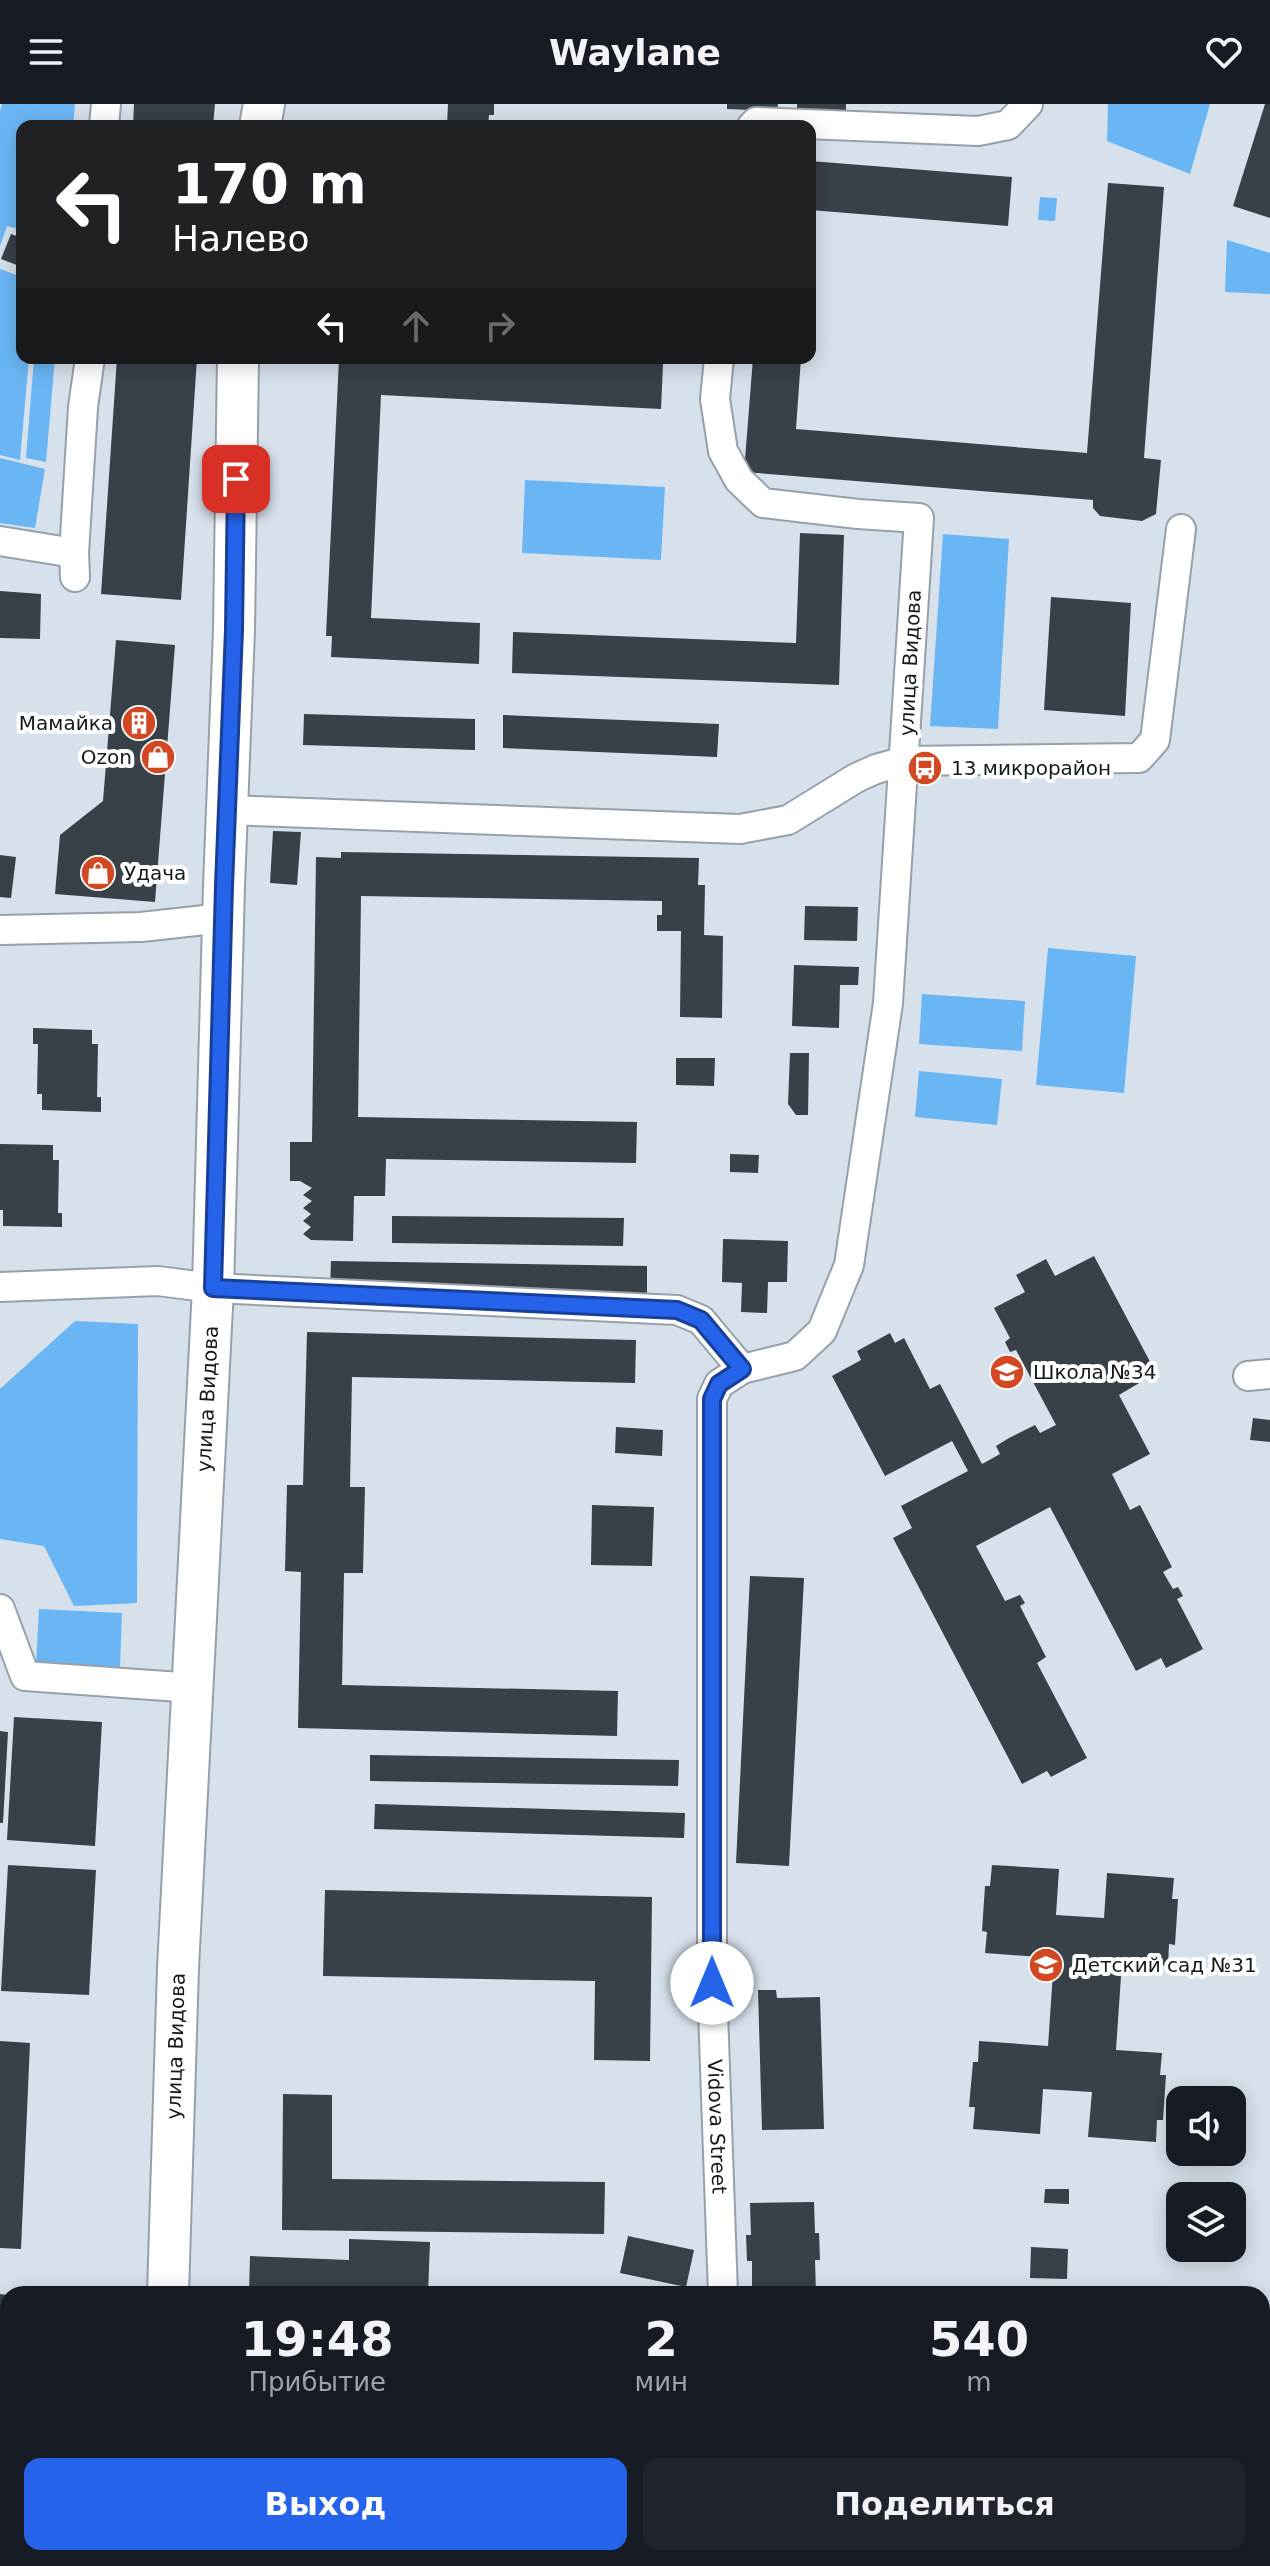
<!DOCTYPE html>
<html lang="ru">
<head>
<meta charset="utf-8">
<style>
  :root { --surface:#171b24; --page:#20242c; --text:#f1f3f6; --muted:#9ea1a6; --accent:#2563eb }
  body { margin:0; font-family:"DejaVu Sans",sans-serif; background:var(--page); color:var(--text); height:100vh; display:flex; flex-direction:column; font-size:30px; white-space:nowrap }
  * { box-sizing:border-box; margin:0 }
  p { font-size:26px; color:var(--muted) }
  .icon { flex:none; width:44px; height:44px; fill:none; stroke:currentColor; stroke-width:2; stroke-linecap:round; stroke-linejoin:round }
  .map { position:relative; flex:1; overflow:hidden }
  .details { position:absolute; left:0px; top:2182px; width:1270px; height:280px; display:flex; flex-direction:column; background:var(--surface); border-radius:24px 24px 0 0; box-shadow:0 4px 20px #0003 }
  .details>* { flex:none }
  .top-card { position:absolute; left:16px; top:16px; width:800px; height:244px; border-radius:16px; box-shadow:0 4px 20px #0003; background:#202124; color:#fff; overflow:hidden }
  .buttons { position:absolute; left:1166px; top:1982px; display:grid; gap:16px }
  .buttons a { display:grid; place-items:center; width:80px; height:80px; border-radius:16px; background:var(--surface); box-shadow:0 4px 20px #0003; font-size:40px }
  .pin { position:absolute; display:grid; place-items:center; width:68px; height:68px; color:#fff; margin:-34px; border-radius:16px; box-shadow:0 4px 12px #0006 }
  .me { position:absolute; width:88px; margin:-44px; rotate:0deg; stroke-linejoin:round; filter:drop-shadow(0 0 6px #0008) }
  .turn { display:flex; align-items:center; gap:28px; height:168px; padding:0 24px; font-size:36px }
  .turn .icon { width:104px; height:104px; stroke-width:2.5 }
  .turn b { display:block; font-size:56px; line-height:68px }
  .lanes { display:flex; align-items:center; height:76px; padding:0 24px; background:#0003; justify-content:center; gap:40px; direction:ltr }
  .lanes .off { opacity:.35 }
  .eta { display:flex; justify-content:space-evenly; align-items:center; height:136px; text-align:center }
  .eta b { font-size:48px; font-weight:700; line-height:56px }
  .primary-button { display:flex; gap:16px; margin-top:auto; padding:16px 24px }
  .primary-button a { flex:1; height:92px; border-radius:16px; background:var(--accent); color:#fff; font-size:32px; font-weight:700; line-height:92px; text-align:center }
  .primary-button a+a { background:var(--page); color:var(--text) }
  header { display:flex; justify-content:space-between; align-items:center; height:104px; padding:0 24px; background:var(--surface); font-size:36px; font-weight:700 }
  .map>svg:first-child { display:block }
</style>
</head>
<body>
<header><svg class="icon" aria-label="menu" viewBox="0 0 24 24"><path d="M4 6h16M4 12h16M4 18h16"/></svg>Waylane<svg class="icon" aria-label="heart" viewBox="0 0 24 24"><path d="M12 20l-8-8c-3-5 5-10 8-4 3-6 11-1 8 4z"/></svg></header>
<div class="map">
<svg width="1270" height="2462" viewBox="0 0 1270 2462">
  <rect width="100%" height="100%" fill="#d7e1eb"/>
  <path fill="#6ab6f5" d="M2 0H75L73 22H22V126L7 122 0 142V7Z
    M1108 0H1210L1190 70 1107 37Z
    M1040 93 1057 94 1055 117 1038 116Z
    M1227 136 1270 149V190L1225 188Z
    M0 165 22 173V254H29L20 356 0 351Z
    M34 254H55L46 358 26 354Z
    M0 354 45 365 35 424 0 419Z
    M525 376 665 383 661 456 522 449Z
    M943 430 1009 435 998 625 930 622Z
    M1048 844 1136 852 1124 989 1036 981Z
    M922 890 1025 897 1022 947 919 940Z
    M919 967 1002 975 997 1021 915 1013Z
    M75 1217 138 1220 137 1499 74 1502 44 1442 0 1435V1285Z
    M39 1505 122 1509 120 1563 36 1560Z
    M0 2252 8 2254V2326L0 2325Z"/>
  <path fill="#384048" d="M134 0H215L213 22H133Z
    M448 0H494V11H489L488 22H447Z
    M727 0H778L777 7 727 5Z
    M797 0H846V8L797 7Z
    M1265 0H1270V114L1233 102Z
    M810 57 1012 73 1008 122 810 106Z
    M1108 79 1164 83 1144 354 1161 356 1156 410 1142 417 1100 412 1093 404V396L744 368 753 254H801L796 325 1087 349Z
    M11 130 22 134V163L1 155Z
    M117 254H197L181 496 101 490Z
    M339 254H543L663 260 661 305 381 291 371 514 480 519 479 560 331 553 332 532H326Z
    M800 429 844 431 839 581 512 569 513 528 796 539Z
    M0 487 41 490 40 535 0 534Z
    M1051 493 1131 499 1125 612 1044 606Z
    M116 536 175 541 155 798 55 790 60 731 103 697Z
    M304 610 475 615V646L303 641Z
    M503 611 719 620 717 653 503 644Z
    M273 727 301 728 297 781 270 779Z
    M341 748 699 754 698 781H705L704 831 723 832 722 914 680 913 681 827H657V811H662V797L361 792 358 1013 637 1018 636 1059 386 1055 385 1092H354L353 1137 311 1136 303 1130 311 1123 303 1117 311 1110 303 1104 312 1097 303 1091 312 1084 300 1077H290V1038H312L316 753 341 754Z
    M0 751 16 753 11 794 0 793Z
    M805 802 858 803 857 837 804 836Z
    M794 861 859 863 858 881H840L839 924 792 922Z
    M33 924 92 926V940H98L97 993H101V1008L42 1006V990H37L38 940H33Z
    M790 949H809L808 1011H796L788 1000Z
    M676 954H715L714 982 676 981Z
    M0 1040 53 1041V1056H59L58 1109H62V1123L3 1122V1106H0Z
    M730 1050 759 1051 758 1069 730 1068Z
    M392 1112 624 1114 623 1142 392 1139Z
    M723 1135 788 1137 787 1178H768L767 1209 741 1208 742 1179 722 1178Z
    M1094 1152 1156 1269 1119 1291 1150 1350 1112 1370 1130 1406 1140 1401 1172 1463 1163 1468 1173 1485 1178 1483 1183 1492 1177 1495 1203 1545 1166 1564 1161 1554 1136 1567 1050 1403 976 1442 1005 1497 1020 1491 1025 1499 1020 1502 1046 1553 1037 1559 1087 1654 1051 1673 1047 1667 1022 1680 893 1434 912 1424 901 1402 968 1367 952 1337 885 1372 832 1272 861 1256 857 1247 890 1229 895 1239 904 1234 930 1285 940 1280 982 1360 1000 1350 996 1342 1009 1334 1035 1321 1040 1329 1056 1321 1016 1246 1010 1248 1005 1238 1010 1234 994 1204 1025 1188 1016 1171 1046 1155 1055 1172Z
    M331 1157 647 1162V1192L330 1186Z
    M307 1228 636 1236 635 1279 352 1273 350 1383H365L363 1469H344L342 1581 618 1587 617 1632 298 1624 301 1468 285 1467 287 1381H303Z
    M1253 1314 1270 1316V1338L1250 1336Z
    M616 1323 663 1326 662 1352 615 1349Z
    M592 1401 654 1403 652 1462 591 1461Z
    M750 1472 804 1474 789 1762 736 1759Z
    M14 1613 102 1618 95 1742 7 1736Z
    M0 1627 8 1628 3 1719H0Z
    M370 1651 679 1656 678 1682 370 1677Z
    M375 1700 685 1709 684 1734 374 1725Z
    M8 1761 96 1766 89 1891 1 1887Z
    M992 1761 1059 1765 1056 1811 1104 1814 1107 1769 1174 1774 1172 1795H1178L1175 1841 1169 1840 1168 1862 1122 1858 1116 1946 1162 1949 1160 1971H1166L1163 2016H1157L1156 2038 1088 2033 1092 1988 1043 1985 1040 2030 973 2025 975 2003H969L973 1958H978L979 1937 1048 1942 1054 1854 985 1849 987 1828 982 1827 985 1782H990Z
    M325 1786 652 1793 650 1957 594 1956 595 1877 323 1872Z
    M758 1886H776L777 1894 820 1893 824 2025 762 2026Z
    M0 1937 30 1939 21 2145 0 2144Z
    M283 1990 332 1991V2075L605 2078 604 2130 282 2126Z
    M1045 2085H1069V2100L1044 2099Z
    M814 2098 815 2129H819L820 2156H815L816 2189 752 2190V2157H747L746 2131H751L750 2099Z
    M628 2132 694 2146 686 2183 620 2169Z
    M349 2135 430 2138 428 2190H249L250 2152 349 2156Z
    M1031 2143 1068 2145 1067 2175 1030 2174Z
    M0 2190 8 2191 5 2237H0Z
    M206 2454H413V2462H206Z
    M509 2454H675V2462H509Z
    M727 2454H786L785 2462H726Z"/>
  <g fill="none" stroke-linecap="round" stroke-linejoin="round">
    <g stroke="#97a0a9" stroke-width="32">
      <g id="street">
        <path d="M104 22 106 0"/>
        <path d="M752 22 756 18 978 27 1008 21 1028 0"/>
        <path id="s1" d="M719 254 715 295 723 347 739 376 763 399 858 410 919 414 888 899 849 1161 822 1227 795 1252 742 1265 719 1280 712 1295V1879L723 2190"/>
        <path d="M0 437 74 449"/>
        <path d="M75 473 74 449 83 303 90 254"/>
        <path d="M227 706 740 725 788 716 856 674 876 665 905 657 1139 654 1155 636 1181 425"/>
        <path d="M0 826 141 823 223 814"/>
        <path d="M0 1183 158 1177 213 1184 677 1206 701 1216 742 1265"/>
        <path d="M1248 1272 1270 1270"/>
        <path d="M0 1505 25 1572 194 1584"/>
        <path d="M0 2336 8 2337"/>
        <path d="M1262 2443 1270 2445"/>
      </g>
    </g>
    <g stroke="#97a0a9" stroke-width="44">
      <g id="secondary">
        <path d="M260 22 264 0"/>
        <path id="s2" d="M168 2190 178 1864 213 1184 224 782 234 526 238 254"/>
        <path d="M153 2462 154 2454"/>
      </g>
    </g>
    <use href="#street" stroke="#fff" stroke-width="28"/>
    <use href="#secondary" stroke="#fff" stroke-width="40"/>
  </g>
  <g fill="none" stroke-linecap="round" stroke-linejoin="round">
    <g stroke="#184099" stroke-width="20">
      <path id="route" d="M236 375 234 526 224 782 213 1184 677 1206 701 1216 742 1265 719 1280 712 1295V1879"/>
    </g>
    <use href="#route" stroke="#2563eb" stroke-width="14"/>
  </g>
  <defs>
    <g id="building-disc" transform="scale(1.8)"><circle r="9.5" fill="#d14823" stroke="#fff"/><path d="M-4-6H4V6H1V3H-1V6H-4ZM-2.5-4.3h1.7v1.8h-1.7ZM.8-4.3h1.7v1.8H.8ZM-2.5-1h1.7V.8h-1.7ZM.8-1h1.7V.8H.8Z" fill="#fff"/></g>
    <g id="shop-disc" transform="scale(1.8)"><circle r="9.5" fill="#d14823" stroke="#fff"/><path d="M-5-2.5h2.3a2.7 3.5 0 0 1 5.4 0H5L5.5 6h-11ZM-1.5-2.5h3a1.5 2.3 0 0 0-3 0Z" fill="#fff"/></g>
    <g id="bus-disc" transform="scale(1.8)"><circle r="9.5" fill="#d14823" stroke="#fff"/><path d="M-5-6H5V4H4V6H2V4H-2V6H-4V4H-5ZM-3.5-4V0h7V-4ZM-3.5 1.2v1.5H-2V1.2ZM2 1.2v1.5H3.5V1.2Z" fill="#fff"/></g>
    <g id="school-disc" transform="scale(1.8)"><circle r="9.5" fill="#d14823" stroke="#fff"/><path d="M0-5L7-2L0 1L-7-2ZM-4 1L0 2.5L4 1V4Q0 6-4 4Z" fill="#fff"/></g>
  </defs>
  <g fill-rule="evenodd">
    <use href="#building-disc" x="139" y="619"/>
    <use href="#shop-disc" x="158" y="653"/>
    <use href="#bus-disc" x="925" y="664"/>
    <use href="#shop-disc" x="98" y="769"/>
    <use href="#school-disc" x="1007" y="1268"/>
    <use href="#school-disc" x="1046" y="1861"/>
  </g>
  <g text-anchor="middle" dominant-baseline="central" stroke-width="8" stroke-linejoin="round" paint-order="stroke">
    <g font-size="20" fill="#14181b" stroke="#fff">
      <text transform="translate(910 559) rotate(-87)">улица Видова</text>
      <text stroke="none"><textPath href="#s2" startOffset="896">улица Видова</textPath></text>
      <text stroke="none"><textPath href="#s2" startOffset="248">улица Видова</textPath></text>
      <text stroke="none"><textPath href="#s1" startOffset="2002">Vidova Street</textPath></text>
    </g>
    <g font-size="20" fill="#14181b" stroke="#fff" text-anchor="start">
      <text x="113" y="619" text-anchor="end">Мамайка</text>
      <text x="132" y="653" text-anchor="end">Ozon</text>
      <text x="951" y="664">13 микрорайон</text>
      <text x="124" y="769">Удача</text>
      <text x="1033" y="1268">Школа №34</text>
      <text x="1072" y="1861">Детский сад №31</text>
    </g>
  </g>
</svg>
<div class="buttons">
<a><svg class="icon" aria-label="sound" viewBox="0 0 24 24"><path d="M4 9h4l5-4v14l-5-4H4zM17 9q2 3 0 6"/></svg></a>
<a><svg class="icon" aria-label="layers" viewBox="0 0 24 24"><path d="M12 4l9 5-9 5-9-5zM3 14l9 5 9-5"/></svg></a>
</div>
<div class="pin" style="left:236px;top:375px;background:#d93025"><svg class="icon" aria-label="arrive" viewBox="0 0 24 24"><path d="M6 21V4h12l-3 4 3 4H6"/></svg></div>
<svg class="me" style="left:712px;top:1879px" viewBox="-20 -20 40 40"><circle r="19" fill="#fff"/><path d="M0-13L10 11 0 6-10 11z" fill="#2563eb"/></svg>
<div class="top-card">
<div class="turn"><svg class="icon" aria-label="left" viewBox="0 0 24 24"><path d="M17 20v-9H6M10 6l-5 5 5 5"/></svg><div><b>170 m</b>Налево</div></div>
<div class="lanes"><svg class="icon" aria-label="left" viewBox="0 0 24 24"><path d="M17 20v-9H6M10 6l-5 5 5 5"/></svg><svg class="icon off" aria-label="ahead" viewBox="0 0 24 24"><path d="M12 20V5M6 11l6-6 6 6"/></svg><svg class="icon off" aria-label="right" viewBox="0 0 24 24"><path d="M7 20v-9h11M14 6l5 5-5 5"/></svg></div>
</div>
<section class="details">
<div class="eta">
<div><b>19:48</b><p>Прибытие</p></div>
<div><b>2</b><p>мин</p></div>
<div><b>540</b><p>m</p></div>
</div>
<div class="primary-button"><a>Выход</a><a>Поделиться</a></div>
</section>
</div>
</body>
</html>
